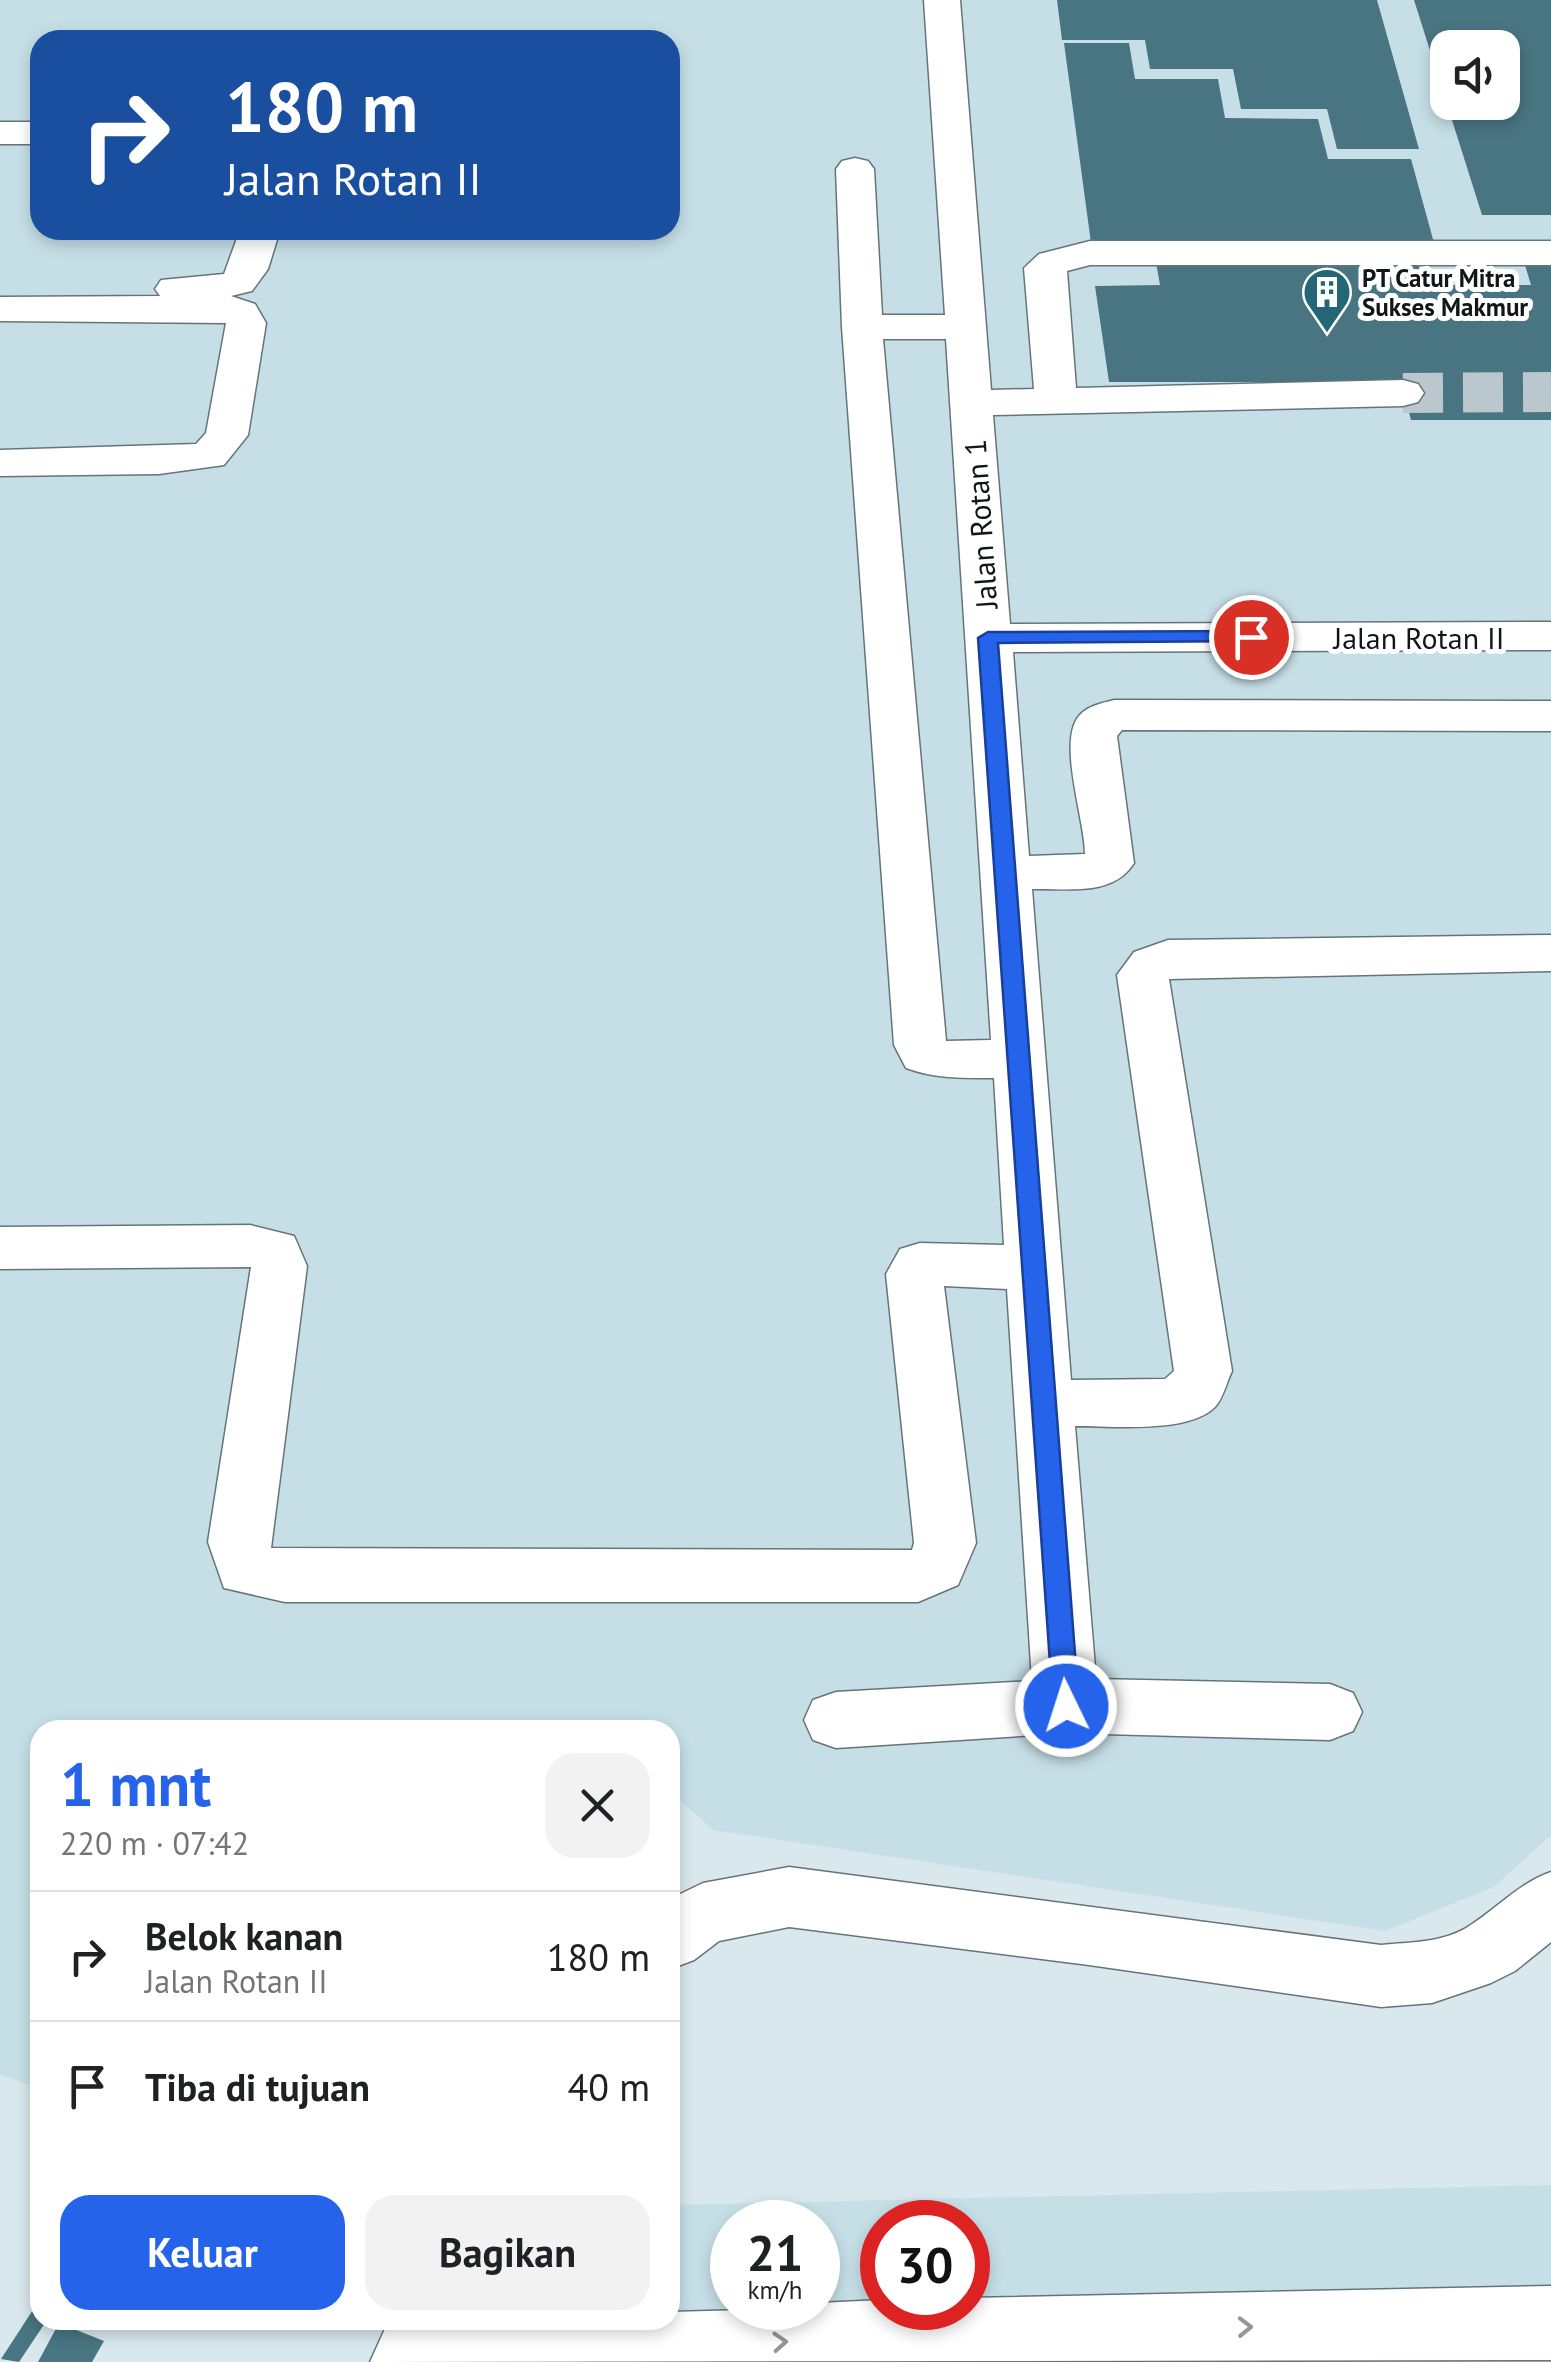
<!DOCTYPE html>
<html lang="id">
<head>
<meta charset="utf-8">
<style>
  :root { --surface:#fff; --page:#f2f2f2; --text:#202124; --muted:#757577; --line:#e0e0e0; --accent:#2563eb }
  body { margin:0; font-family:"PT Sans",sans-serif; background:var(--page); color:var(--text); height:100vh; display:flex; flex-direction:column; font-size:38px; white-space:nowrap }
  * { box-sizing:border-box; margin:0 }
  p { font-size:32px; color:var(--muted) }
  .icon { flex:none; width:55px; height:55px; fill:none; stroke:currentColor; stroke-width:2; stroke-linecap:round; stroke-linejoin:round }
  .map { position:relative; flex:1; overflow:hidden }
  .drawer { position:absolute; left:30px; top:1720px; width:650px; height:610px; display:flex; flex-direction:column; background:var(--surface); border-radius:30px; box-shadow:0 5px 15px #0003 }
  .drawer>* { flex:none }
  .top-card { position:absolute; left:30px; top:30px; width:650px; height:210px; border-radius:30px; box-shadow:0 5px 15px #0003; background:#1a4fa0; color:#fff; overflow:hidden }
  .controls { position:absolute; left:1430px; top:30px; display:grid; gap:20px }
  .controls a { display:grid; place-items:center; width:90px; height:90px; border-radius:20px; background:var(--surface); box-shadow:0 5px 15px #0003; font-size:50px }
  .speed { position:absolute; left:710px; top:2200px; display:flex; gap:20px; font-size:50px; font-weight:700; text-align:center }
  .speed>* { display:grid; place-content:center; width:130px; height:130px; border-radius:50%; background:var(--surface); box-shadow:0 5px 15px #0003; line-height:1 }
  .speed small { font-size:25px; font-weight:400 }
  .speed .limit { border:15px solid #d22; background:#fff; color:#111 }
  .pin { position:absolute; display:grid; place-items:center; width:85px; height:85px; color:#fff; margin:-42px; border:5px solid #fff; border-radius:50%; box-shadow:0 2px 10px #0007 }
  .me { position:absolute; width:110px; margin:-55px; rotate:356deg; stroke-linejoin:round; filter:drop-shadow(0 0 8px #0008) }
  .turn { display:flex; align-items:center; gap:35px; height:210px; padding:0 30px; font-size:45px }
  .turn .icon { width:130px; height:130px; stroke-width:2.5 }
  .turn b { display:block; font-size:70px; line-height:85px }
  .round { display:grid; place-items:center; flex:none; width:105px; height:105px; border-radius:30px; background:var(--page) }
  .headline { display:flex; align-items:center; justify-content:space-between; height:170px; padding:0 30px }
  h1 { font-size:60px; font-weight:600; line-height:75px; color:var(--accent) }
  .action { display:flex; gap:20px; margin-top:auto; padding:20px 30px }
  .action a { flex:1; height:115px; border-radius:30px; background:var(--accent); color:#fff; font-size:40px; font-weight:600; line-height:115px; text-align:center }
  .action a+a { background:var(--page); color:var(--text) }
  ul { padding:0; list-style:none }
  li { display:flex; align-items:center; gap:30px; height:130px; padding:0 30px; border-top:2px solid var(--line) }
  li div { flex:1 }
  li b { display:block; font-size:38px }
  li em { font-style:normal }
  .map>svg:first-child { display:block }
</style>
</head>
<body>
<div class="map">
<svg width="1551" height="2362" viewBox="0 0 1551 2362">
  <rect width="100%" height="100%" fill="#d8e8ed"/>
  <path fill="#c6dfe7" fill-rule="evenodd" d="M0 0H1551V1835L1494 1887 1385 1931 713 1830 670 1791V1730H40V2089L0 2074ZM40 40H670V230H40ZM1448 48H1502V102H1448Z
    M1551 2185V2362H503L523 2320H670V2205ZM732 2222H818V2308H732ZM882 2222H968V2308H882Z"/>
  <path fill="#497582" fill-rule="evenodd" d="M1057 0H1377L1419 149H1337L1327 109H1241L1233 69H1150L1145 40H1062Z
    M1414 0H1551V215H1482ZM1448 48H1502V102H1448Z
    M1064 43H1129L1135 79H1218L1225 118 1318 119 1328 159H1411L1434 243H1091Z
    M1522 255H1551V420H1411L1401 382H1109L1095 286 1160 285 1155 257 1416 256 1424 285H1531Z
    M40 2299V2320H47L19 2362 1 2359Z
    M59 2323 104 2341 92 2362H38Z"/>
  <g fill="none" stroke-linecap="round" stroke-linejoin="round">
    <path stroke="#bac8cd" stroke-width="40" stroke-dasharray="40 20" stroke-linecap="butt" d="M1403 393 1551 392"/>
    <g stroke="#667479" stroke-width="3">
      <path id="minor" d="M924 0H960L991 390 1034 389 1024 268 1039 254 1090 241H1551V265H1090L1067 271 1076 388 1403 380 1418 384 1424 393 1418 402 1403 406 993 415 1010 624 1551 622V650L1013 652 1029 856 1085 854C1085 820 1057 742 1079 716 1087 706 1102 703 1114 700L1551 701V731L1122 730 1117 736 1134 863C1113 897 1067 888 1032 889L1071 1380 1165 1379 1174 1371 1117 975 1134 952 1168 940 1551 935V971L1169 979 1232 1371C1227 1381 1223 1399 1215 1407 1188 1434 1111 1426 1075 1426L1096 1679 1330 1684 1353 1693 1362 1712 1353 1731 1330 1740 1066 1733 836 1748 813 1740 804 1720 813 1700 836 1692 1032 1681 1007 1289 944 1286 976 1543 958 1585 918 1602H285L224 1588 208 1542 251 1267 0 1269V1227L250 1225 294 1236 307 1266 271 1548 912 1550 914 1543 886 1274 900 1249 920 1243 1004 1245 994 1078C962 1078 936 1079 906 1068L894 1045 842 327 836 169 842 161 855 158 868 161 874 169 882 315H945ZM883 339H946L991 1040 946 1041Z
        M0 122H40V144H0Z
        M240 230H280L268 269 252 291 231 296 255 304 266 323 248 435 224 465 159 474 0 476V450L196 444 206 433 226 323 0 321V297L160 296 155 289 161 280 224 274Z
        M789 1867 1381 1945C1410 1942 1440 1943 1466 1928 1496 1910 1517 1884 1551 1872V1942L1515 1971 1491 1983 1432 2003 1381 2007 1089 1965 789 1927 719 1941 694 1960 670 1969V1899L703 1883Z
        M1551 2286V2360L370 2362 389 2320H467L463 2329 548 2320H670V2312L818 2308V2303L882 2300V2308H968V2298Z"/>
    </g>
    <use href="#minor" fill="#fff" fill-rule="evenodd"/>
  </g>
  <defs><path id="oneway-chevron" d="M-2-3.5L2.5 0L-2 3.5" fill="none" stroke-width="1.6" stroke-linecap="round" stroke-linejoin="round" transform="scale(2.5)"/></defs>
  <g stroke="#949697">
    <use href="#oneway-chevron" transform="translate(1245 2327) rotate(-1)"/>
    <use href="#oneway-chevron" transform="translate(780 2342) rotate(-4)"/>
  </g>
  <path fill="#2563eb" stroke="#184099" stroke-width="2.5" d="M1251 631 1257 633V641L998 643 1079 1706 1075 1714 1066 1717 1056 1714 1053 1706 978 638 988 632Z"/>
  <defs>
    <g id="building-pin" transform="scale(2.5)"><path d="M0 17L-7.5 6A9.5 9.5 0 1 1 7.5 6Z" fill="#226678" stroke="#fff"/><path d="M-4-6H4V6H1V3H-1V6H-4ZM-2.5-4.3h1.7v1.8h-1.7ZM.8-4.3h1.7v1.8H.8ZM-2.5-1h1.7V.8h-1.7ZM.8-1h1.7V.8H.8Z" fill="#fff"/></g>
  </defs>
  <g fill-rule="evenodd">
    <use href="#building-pin" x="1327" y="292"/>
  </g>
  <g text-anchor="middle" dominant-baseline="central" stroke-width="10" stroke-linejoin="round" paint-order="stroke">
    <g font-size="25" font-weight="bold" fill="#111618" stroke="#fff" text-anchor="start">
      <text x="1362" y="278">PT Catur Mitra<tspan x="1362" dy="29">Sukses Makmur</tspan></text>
    </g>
    <g font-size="30" fill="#111618" stroke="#fff">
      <text transform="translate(980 524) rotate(-94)">Jalan Rotan 1</text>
      <text x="1419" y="637">Jalan Rotan II</text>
    </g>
  </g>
</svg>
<div class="controls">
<a><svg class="icon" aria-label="sound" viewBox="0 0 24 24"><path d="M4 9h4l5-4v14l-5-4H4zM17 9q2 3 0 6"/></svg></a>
</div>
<div class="speed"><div>21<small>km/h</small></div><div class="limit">30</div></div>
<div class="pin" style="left:1251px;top:637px;background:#d93025"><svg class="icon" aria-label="arrive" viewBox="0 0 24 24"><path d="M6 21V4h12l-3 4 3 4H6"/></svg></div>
<svg class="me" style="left:1066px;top:1706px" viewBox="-20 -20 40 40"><circle r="17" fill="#2563eb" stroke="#fff" stroke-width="3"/><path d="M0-11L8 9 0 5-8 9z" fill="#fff"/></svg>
<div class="top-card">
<div class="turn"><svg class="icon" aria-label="right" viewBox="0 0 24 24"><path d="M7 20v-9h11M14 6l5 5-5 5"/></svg><div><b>180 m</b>Jalan Rotan II</div></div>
</div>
<section class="drawer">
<div class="headline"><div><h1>1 mnt</h1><p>220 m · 07:42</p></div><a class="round"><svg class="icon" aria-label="close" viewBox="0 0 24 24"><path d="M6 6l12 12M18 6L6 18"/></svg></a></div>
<ul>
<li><svg class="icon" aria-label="right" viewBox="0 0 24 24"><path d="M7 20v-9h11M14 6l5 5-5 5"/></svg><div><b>Belok kanan</b><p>Jalan Rotan II</p></div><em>180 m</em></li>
<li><svg class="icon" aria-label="arrive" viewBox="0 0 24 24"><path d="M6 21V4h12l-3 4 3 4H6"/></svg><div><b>Tiba di tujuan</b></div><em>40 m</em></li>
</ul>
<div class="action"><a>Keluar</a><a>Bagikan</a></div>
</section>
</div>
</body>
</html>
